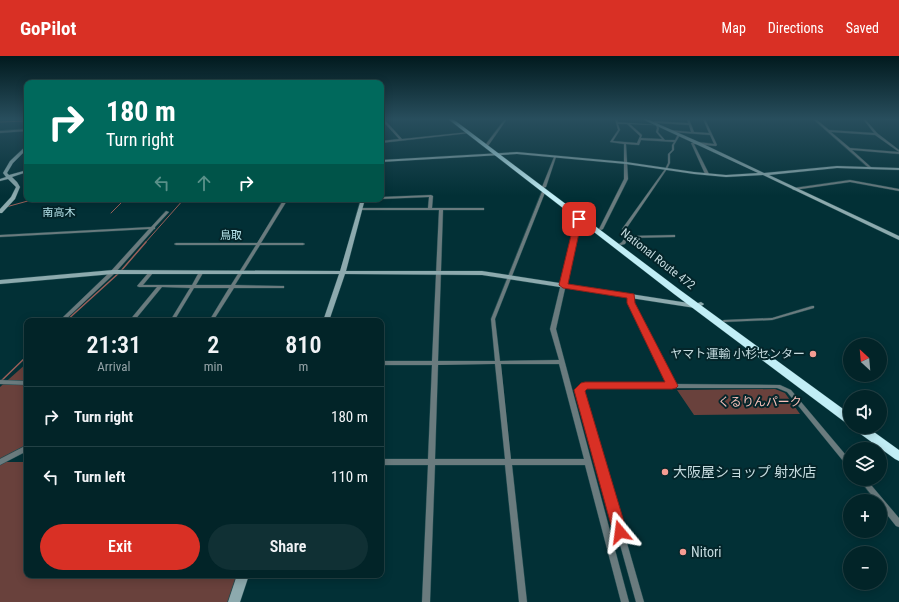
<!DOCTYPE html>
<html lang="en">
<head>
<meta charset="utf-8">
<style>
  :root { --surface:#022428; --page:#103034; --text:#f1f3f6; --muted:#96a4a8; --line:#234145; --accent:#d93025 }
  body { margin:0; font-family:"Roboto Condensed","Noto Sans JP",sans-serif; background:var(--page); color:var(--text); height:100vh; display:flex; flex-direction:column; font-size:15px; white-space:nowrap }
  * { box-sizing:border-box; margin:0 }
  p { font-size:13px; color:var(--muted) }
  .icon { flex:none; width:22px; height:22px; fill:none; stroke:currentColor; stroke-width:2; stroke-linecap:round; stroke-linejoin:round }
  .map { position:relative; flex:1; overflow:hidden }
  .panel { position:absolute; left:24px; top:262px; width:360px; height:260px; display:flex; flex-direction:column; background:var(--surface); border-radius:8px; box-shadow:0 2px 10px #0003,0 0 0 1px var(--line) }
  .panel>* { flex:none }
  .hud { position:absolute; left:24px; top:24px; width:360px; height:122px; border-radius:8px; box-shadow:0 2px 10px #0003,0 0 0 1px var(--line); background:#00695c; color:#fff; overflow:hidden }
  .needle { width:26px; rotate:334deg }
  .fabs { position:absolute; left:843px; top:282px; display:grid; gap:8px }
  .fabs a { display:grid; place-items:center; width:44px; height:44px; border-radius:50%; background:var(--surface); box-shadow:0 2px 10px #0003,0 0 0 1px var(--line); font-size:20px }
  .pin { position:absolute; display:grid; place-items:center; width:34px; height:34px; color:#fff; margin:-17px; border-radius:8px; box-shadow:0 2px 6px #0006 }
  .me { position:absolute; width:44px; margin:-22px; rotate:344deg; stroke-linejoin:round; filter:drop-shadow(0 0 3px #0008) }
  .turn { display:flex; align-items:center; gap:14px; height:84px; padding:0 16px; font-size:18px }
  .turn .icon { width:52px; height:52px; stroke-width:2.5 }
  .turn b { display:block; font-size:28px; line-height:34px }
  .lanes { display:flex; align-items:center; height:38px; padding:0 16px; background:#0003; justify-content:center; gap:20px; direction:ltr }
  .lanes .off { opacity:.35 }
  .eta { display:flex; justify-content:space-evenly; align-items:center; height:68px; text-align:center }
  .eta b { font-size:24px; font-weight:600; line-height:28px }
  .primary-button { display:flex; gap:8px; margin-top:auto; padding:8px 16px }
  .primary-button a { flex:1; height:46px; border-radius:24px; background:var(--accent); color:#fff; font-size:16px; font-weight:600; line-height:46px; text-align:center }
  .primary-button a+a { background:var(--page); color:var(--text) }
  ul { padding:0; list-style:none }
  li { display:flex; align-items:center; gap:12px; height:60px; padding:0 16px; border-top:1px solid var(--line) }
  li div { flex:1 }
  li b { display:block; font-size:15px }
  li em { font-style:normal }
  header { display:flex; align-items:center; gap:24px; box-sizing:border-box; height:56px; padding:0 20px; background:var(--accent); color:#fff }
  header strong { font-size:19px }
  nav { display:flex; gap:22px; margin-inline-start:auto; font-size:14px }
  .map>svg:first-child { display:block }
</style>
</head>
<body>
<header>
<strong>GoPilot</strong>
<nav><a>Map</a><a>Directions</a><a>Saved</a></nav>
</header>
<div class="map">
<svg width="899" height="546" viewBox="0 0 899 546">
  <rect width="100%" height="100%" fill="#023036"/>
  <path fill="#69413c" d="M27 307V390L0 404V331Z
    M775 333 785 337 800 358 694 359 677 334Z
    M0 406H27V519H242L233 546H0Z"/>
  <g fill="none" stroke-linecap="round" stroke-linejoin="round">
    <path stroke="#9b605a" stroke-width="1" d="M0 66 27 65
      M6 151 35 143
      M111 157 125 143
      M145 187 184 143"/>
    <path stroke="#9b605a" stroke-width="1.5" d="M66 265 120 216 146 186
      M0 326 27 300"/>
    <g stroke="#214c51" stroke-width="1">
      <path id="street" d="M381 63H384L402 83 469 76 470 77 381 87V85L399 83Z
        M505 63H507L488 90H486V88Z
        M615 63H617L618 66 656 69 654 65 688 67 687 63H689L694 76 709 77 703 63H705L717 89 716 90 694 88 709 118 707 119 705 118 691 87C698 85 707 87 714 88L710 79 671 76 670 74 691 76 689 69 657 67 659 69 658 70 659 72 658 76 665 84H675L678 78 680 79 674 89V94L670 98V107L667 113 626 173 628 180 674 179H675V181L628 182 625 188 621 189 619 188 622 186 625 181 622 173 665 113 668 107V98L672 94V89L674 86 641 84 639 89 626 88 628 123 603 173 601 174 599 173 624 123V88L610 86 618 74ZM618 68H627L640 80 637 87 613 85 620 74ZM630 68 656 69 657 72 656 76 662 83 641 82 642 79Z
        M813 63H816L829 74 874 77 863 63H865L877 77 899 94V96L875 79 831 76 850 92 899 96V98L852 94 872 112 870 113Z
        M27 73V75L0 77V75Z
        M555 100 556 101 546 131 543 132 542 131 554 101Z
        M850 124 899 133V135L850 126 794 134 792 133 794 132Z
        M543 133 546 134 495 263 500 305 559 304 550 273 577 161 580 160 581 161 556 273 629 546H621L585 409H512L527 546H519L505 409H435L430 546H422L428 409H381V403H428L432 309H381V305H432L439 154H361L359 153 361 152H428L429 141 381 143V141L431 139 433 140 432 152H484V154H443L438 305H495L491 263ZM495 308 505 403H435L438 309ZM501 308H559L584 403H511Z
        M284 143H288L261 187H303L305 188 303 189H260L235 229 282 230H284V232H234L213 265H209L229 232H194L174 265H170L190 232 162 231 134 265H129L157 231H139L137 230 149 216H153V217L143 229H192L199 216H201L203 217 196 229H231L256 189H176L174 188 176 187H257Z
        M361 143H373C370 145 364 145 361 143Z
        M166 155 169 156 155 171V173H154L115 217 64 265H60V264L111 215 149 173 0 181V179L151 171Z
        M629 239H631L633 240V247L674 328 780 329 791 334 850 404V412L848 411 787 336 777 332H586L583 335 644 546H636L577 334 583 329 585 328H668L629 247Z
        M812 250H814V252L772 264 724 266 722 265 724 264 772 262Z
        M0 324 27 325V329L0 328Z
        M27 389V395L0 409V403Z
        M859 423H866L899 462V471L896 470 880 450V445H876Z"/>
    </g>
    <g stroke="#214c51" stroke-width="1">
      <path id="secondary" d="M642 63H647L699 86 764 117 837 110 899 112V114L837 112 769 119 899 180V184L763 119 726 121 694 118 626 108 517 98 381 106V104L517 96 626 106 694 116 726 119 758 117Z
        M870 63H896L895 64Z
        M26 90H27V93L13 107 7 117 9 119 27 114V116L12 121 17 126 20 131 15 143 2 157H0V153L11 141 16 131 8 123 0 125V123L6 121 3 117 10 105Z
        M361 143H365L346 215H482L695 248 701 246 704 248 703 249 695 252 482 219 345 218 329 265H323L339 218H113L0 228V224L113 214 340 215Z
        M237 519H249L240 546H228Z"/>
    </g>
    <g stroke="#214c51" stroke-width="1">
      <path id="highway" d="M448 63H453L680 234 850 358V368L846 367 674 238Z
        M853 371H867L899 394V405L895 403 855 374Z"/>
    </g>
    <use href="#street" fill="#6a7b7e" fill-rule="evenodd"/>
    <use href="#secondary" fill="#8daaae" fill-rule="evenodd"/>
    <use href="#highway" fill="#c1eef6" fill-rule="evenodd"/>
  </g>
  <linearGradient id="sky" x2="0" y2="1"><stop stop-color="#011a1e"/><stop offset="0.45" stop-color="#284e5d"/><stop offset="1" stop-color="#284e5d" stop-opacity="0"/></linearGradient>
  <rect width="899" height="140" fill="url(#sky)"/>
  <path fill="#d93025" stroke="#8d1f18" d="M579 161 582 163 568 228 634 238 635 247 678 330 676 332 672 333H587L585 335 627 476 625 480 620 482 615 480 613 476 574 334 581 327 585 326H665L627 247V242L563 232 559 229 575 163Z"/>
  <g fill="#f59c92" stroke="#04252a" stroke-width="1.5">
    <circle cx="813" cy="298" r="4"/>
    <circle cx="665" cy="416" r="4"/>
    <circle cx="683" cy="496" r="4"/>
  </g>
  <g text-anchor="middle" dominant-baseline="central" stroke-width="4" stroke-linejoin="round" paint-order="stroke">
    <g font-size="11" fill="#b9e6ed" stroke="#04252a">
      <text x="59" y="156">南高木</text>
      <text x="231" y="179">鳥取</text>
    </g>
    <g font-size="12" fill="#c6dce0" stroke="#04252a">
      <text transform="translate(658 203) rotate(38)">National Route 472</text>
    </g>
    <g font-size="12" fill="#c6dce0" stroke="#04252a" text-anchor="end">
      <text x="805" y="298">ヤマト運輸 小杉センター</text>
    </g>
    <g font-size="12" fill="#f9c1ba" stroke="#04252a">
      <text x="760" y="346">くるりんパーク</text>
    </g>
    <g font-size="14" fill="#c6dce0" stroke="#04252a" text-anchor="start">
      <text x="673" y="416">大阪屋ショップ 射水店</text>
      <text x="691" y="496">Nitori</text>
    </g>
  </g>
</svg>
<div class="fabs">
<a><svg class="needle" viewBox="-14 -14 28 28"><path d="M0-13l5 13h-10z" fill="#e53935"/><path d="M0 13l5-13h-10z" fill="#96a4a8"/></svg></a>
<a><svg class="icon" aria-label="sound" viewBox="0 0 24 24"><path d="M4 9h4l5-4v14l-5-4H4zM17 9q2 3 0 6"/></svg></a>
<a><svg class="icon" aria-label="layers" viewBox="0 0 24 24"><path d="M12 4l9 5-9 5-9-5zM3 14l9 5 9-5"/></svg></a>
<a>+</a>
<a>−</a>
</div>
<div class="pin" style="left:579px;top:163px;background:#d93025"><svg class="icon" aria-label="arrive" viewBox="0 0 24 24"><path d="M6 21V4h12l-3 4 3 4H6"/></svg></div>
<svg class="me" style="left:620px;top:476px" viewBox="-20 -20 40 40"><path d="M0-17L14 15 0 8-14 15z" fill="#d93025" stroke="#fff" stroke-width="4"/></svg>
<div class="hud">
<div class="turn"><svg class="icon" aria-label="right" viewBox="0 0 24 24"><path d="M7 20v-9h11M14 6l5 5-5 5"/></svg><div><b>180 m</b>Turn right</div></div>
<div class="lanes"><svg class="icon off" aria-label="left" viewBox="0 0 24 24"><path d="M17 20v-9H6M10 6l-5 5 5 5"/></svg><svg class="icon off" aria-label="ahead" viewBox="0 0 24 24"><path d="M12 20V5M6 11l6-6 6 6"/></svg><svg class="icon" aria-label="right" viewBox="0 0 24 24"><path d="M7 20v-9h11M14 6l5 5-5 5"/></svg></div>
</div>
<section class="panel">
<div class="eta">
<div><b>21:31</b><p>Arrival</p></div>
<div><b>2</b><p>min</p></div>
<div><b>810</b><p>m</p></div>
</div>
<ul>
<li><svg class="icon" aria-label="right" viewBox="0 0 24 24"><path d="M7 20v-9h11M14 6l5 5-5 5"/></svg><div><b>Turn right</b></div><em>180 m</em></li>
<li><svg class="icon" aria-label="left" viewBox="0 0 24 24"><path d="M17 20v-9H6M10 6l-5 5 5 5"/></svg><div><b>Turn left</b></div><em>110 m</em></li>
</ul>
<div class="primary-button"><a>Exit</a><a>Share</a></div>
</section>
</div>
</body>
</html>
